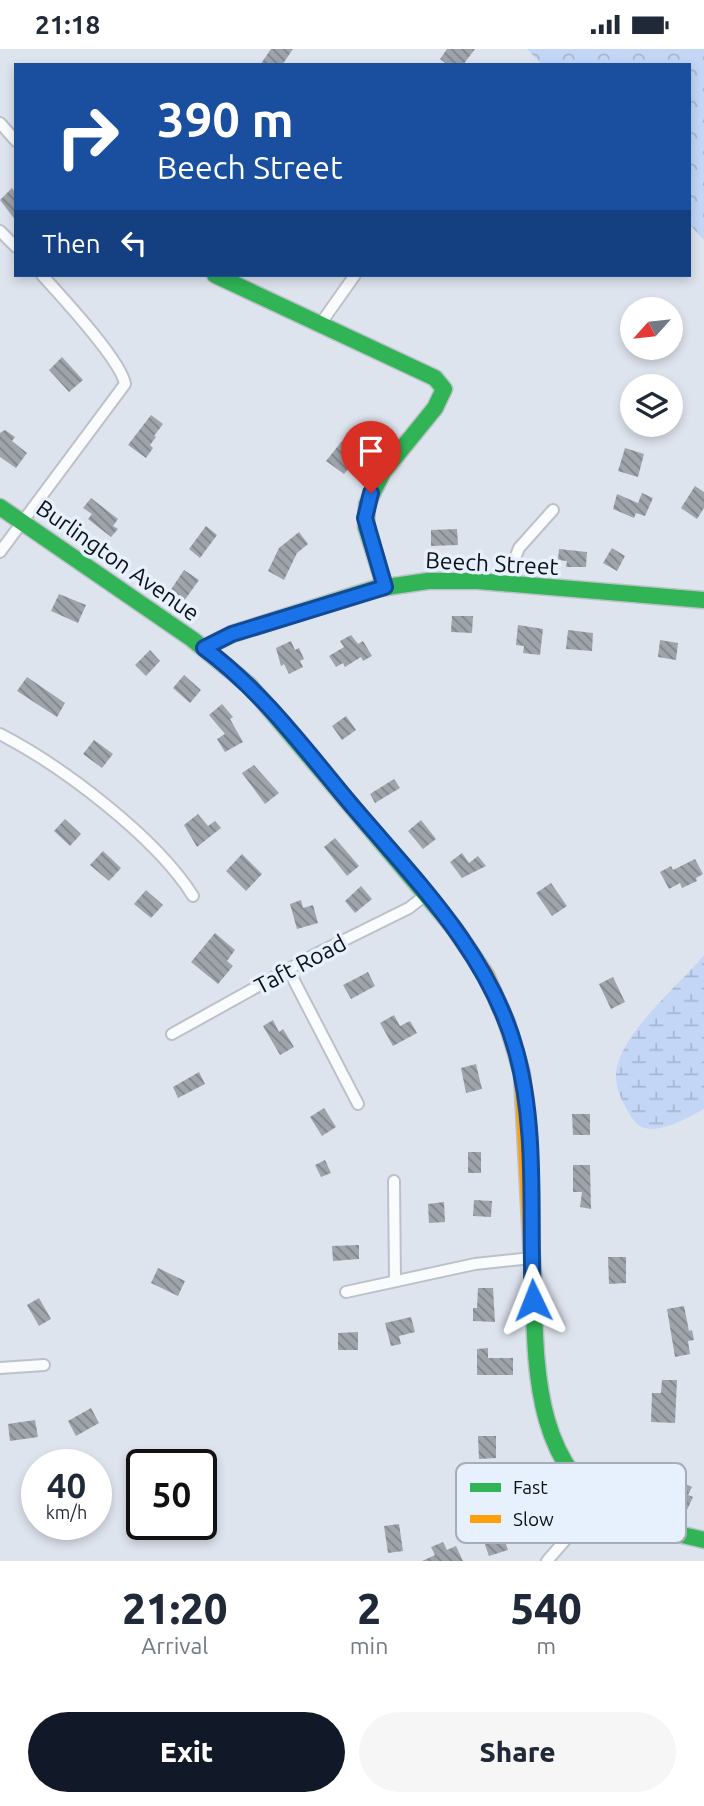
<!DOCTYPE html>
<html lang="en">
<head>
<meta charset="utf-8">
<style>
  :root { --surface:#fff; --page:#f6f6f7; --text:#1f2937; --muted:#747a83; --accent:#111827 }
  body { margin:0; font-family:Ubuntu,sans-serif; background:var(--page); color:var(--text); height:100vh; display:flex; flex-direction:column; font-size:26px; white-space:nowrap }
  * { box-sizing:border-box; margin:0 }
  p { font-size:23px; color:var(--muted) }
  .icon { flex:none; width:38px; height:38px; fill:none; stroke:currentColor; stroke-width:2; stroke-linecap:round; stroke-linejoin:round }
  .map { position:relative; height:1512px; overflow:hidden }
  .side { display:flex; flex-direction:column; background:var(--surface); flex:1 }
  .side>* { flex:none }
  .guide { position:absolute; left:14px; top:14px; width:677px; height:214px; border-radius:0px; box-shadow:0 4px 10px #0003; background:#1a4fa0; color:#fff; overflow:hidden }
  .needle { width:46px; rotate:243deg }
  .buttons { position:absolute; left:620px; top:248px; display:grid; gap:14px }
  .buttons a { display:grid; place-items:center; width:63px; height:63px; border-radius:50%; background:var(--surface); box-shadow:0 4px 10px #0003; font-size:35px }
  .speed { position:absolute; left:21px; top:1400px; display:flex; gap:14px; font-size:35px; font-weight:700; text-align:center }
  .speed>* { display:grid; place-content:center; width:91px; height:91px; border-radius:50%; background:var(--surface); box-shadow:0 4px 10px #0003; line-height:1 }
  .speed small { font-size:18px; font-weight:400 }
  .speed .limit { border:4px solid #111; border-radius:10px; background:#fff; color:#111 }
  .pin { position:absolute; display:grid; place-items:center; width:60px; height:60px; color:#fff; margin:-72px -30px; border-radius:50% 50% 50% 0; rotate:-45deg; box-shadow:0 0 7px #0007 }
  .pin .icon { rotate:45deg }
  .me { position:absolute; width:77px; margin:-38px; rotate:358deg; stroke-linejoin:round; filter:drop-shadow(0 0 5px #0008) }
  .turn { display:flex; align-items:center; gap:24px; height:147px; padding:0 28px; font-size:32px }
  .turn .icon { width:91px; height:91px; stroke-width:2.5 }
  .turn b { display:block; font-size:49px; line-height:60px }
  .then { display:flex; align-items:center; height:66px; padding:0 28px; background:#0003; gap:14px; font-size:26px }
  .eta { display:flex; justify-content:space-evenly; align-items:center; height:119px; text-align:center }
  .eta b { font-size:42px; font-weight:800; line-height:49px }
  .primary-button { display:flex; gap:14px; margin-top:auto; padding:14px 28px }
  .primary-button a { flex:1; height:80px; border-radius:42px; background:var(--accent); color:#fff; font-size:28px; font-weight:800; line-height:80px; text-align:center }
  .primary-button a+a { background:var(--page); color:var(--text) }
  .status { display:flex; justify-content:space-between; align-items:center; height:49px; padding:0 35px; background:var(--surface); direction:ltr }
  .status svg { height:19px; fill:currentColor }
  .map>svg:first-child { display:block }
</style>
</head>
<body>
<div class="status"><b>21:18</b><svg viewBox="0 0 49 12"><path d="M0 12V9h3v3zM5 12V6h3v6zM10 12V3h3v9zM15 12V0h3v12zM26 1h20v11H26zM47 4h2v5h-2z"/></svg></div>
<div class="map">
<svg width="704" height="1512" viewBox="0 0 704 1512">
  <defs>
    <pattern id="forest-crowns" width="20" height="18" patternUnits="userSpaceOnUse" patternTransform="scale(1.75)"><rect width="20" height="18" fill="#c3d6f5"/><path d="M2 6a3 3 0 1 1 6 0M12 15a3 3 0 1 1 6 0" fill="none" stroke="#a6b7d1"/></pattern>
    <pattern id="wetland-marsh" width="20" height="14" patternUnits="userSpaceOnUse" patternTransform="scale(1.75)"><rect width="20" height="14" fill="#c3d6f5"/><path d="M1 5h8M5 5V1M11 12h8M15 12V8" fill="none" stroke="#a6b7d1"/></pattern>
    <pattern id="building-back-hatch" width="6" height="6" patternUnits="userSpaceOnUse" patternTransform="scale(1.75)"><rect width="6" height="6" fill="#9fa4ab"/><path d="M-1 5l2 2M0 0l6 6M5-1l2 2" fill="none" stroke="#80848a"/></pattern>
  </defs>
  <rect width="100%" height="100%" fill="#dee4ee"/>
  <path fill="url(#forest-crowns)" d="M527 0H704V191L690 176V16H542Z"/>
  <path fill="url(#wetland-marsh)" d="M704 906V1060C687 1069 646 1094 632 1069 625 1057 617 1045 616 1030 613 990 681 935 704 906Z"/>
  <path fill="url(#building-back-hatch)" d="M271 0H293L282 16H260Z
    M447 0H475L463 16H448L440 10Z
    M12 139 16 145V172L0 151Z
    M62 308 83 331 69 343 49 321Z
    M151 366 163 375 154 387 156 388 150 396 153 399 146 409 128 396Z
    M5 381 15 388 12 392 27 404 16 419 0 408V384Z
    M346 387 362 399 354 410 356 411 344 425 326 412Z
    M625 399 644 405 638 428 618 422Z
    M695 437 704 443V459L697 470 681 459Z
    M642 444 653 449 645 467 636 464 634 469 613 460 617 445 638 454Z
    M91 449 118 470 113 477 118 480 111 488 88 470 92 465 83 459Z
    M206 477 217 486 200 509 189 500Z
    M457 480 458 496 431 497V481Z
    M299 483 308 495 297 504 284 531 268 522 279 499Z
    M612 499 625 507 617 522 603 514Z
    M559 500 587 503 586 518H566L567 512 558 511Z
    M184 521 199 531 184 552 170 542Z
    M59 545 86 556 78 574 51 562Z
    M452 567H473L472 584 451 583Z
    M518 576 543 580 540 606 523 604 524 597 516 596Z
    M568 581 593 584 592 602 566 600Z
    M351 586 358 595 363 592 372 607 363 612 361 608 345 618 343 614 336 618 329 607 344 598 340 592Z
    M660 591 678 594 676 611 658 608Z
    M291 592 295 601 299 599 304 610 300 612 303 618 289 625 284 615 281 617 276 599Z
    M150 601 160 612 146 627 135 616Z
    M184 626 201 641 190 654 173 639Z
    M27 628 65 654 57 668 17 642Z
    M222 655 233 668 230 670 243 693 225 703 217 690 225 685 209 666Z
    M346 667 356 681 342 691 332 677Z
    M94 691 113 705 102 719 83 705Z
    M254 716 279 744 265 755 242 724Z
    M394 730 400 739 375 754 370 745Z
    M198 765 208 777 215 772 221 779 197 798 184 776Z
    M65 770 81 785 70 797 54 782Z
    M421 771 436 790 423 800 408 782Z
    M335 789 359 817 347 827 324 798Z
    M103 802 121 819 109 832 90 816Z
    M462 804 469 814 478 807 486 817 462 829 450 813Z
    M242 805 262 825 246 842 226 822Z
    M695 810 703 825 696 829 697 832 682 839 680 834 669 840 660 823 671 817 673 821Z
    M551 834 567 857 552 867 536 844Z
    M361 837 372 850 355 864 345 852Z
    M146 841 163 856 151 869 134 855Z
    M301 851 303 859 313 856 318 874 297 880 290 855Z
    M215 884 235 901 227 912 233 917 218 935 191 913Z
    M368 923 375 937 351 950 343 936Z
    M613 928 625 953 611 960 599 935Z
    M394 966 400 977 410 972 417 984 393 997 380 974Z
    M273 971 279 983 283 980 294 998 280 1006 263 977Z
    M476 1015 482 1040 466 1044 461 1019Z
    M199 1023 205 1035 178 1049 173 1038Z
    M324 1059 336 1078 322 1087 310 1068Z
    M572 1065H590V1086H573Z
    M468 1103H481V1124H468Z
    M325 1111 331 1124 321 1128 315 1116Z
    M573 1116H590L591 1160 580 1158 582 1143H573Z
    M474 1151 492 1152 491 1168 473 1167Z
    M444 1153 445 1173 429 1174 428 1155Z
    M359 1196V1210L333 1212 332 1197Z
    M608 1208H626V1234L609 1235Z
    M158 1219 185 1232 178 1247 151 1234Z
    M478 1239H493L495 1273 473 1272V1259H477Z
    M39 1249 51 1270 39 1277 27 1256Z
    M684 1257 689 1282 692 1281 694 1291 688 1292 690 1305 675 1308 667 1260Z
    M411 1268 415 1283 399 1287 401 1295 391 1297 385 1274Z
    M358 1283V1301H338V1284Z
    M488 1299V1309H513V1326H477V1300Z
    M662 1331H677L675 1374 651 1373 652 1344H661Z
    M91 1359 99 1374 76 1387 68 1372Z
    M35 1371 38 1388 10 1392 8 1375Z
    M478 1387H496V1409L479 1410Z
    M671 1428 692 1438 688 1446 693 1448 687 1461 675 1455 681 1445 666 1438Z
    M399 1475 403 1502 388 1504 384 1477Z
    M503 1487 508 1501 489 1507 484 1493Z
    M443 1493 447 1501 456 1497 463 1512H422L435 1506 431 1498Z"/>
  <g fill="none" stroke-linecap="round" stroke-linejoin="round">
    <g stroke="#bcc1c9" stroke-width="14">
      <path id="street" d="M0 74 16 92
        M0 182 16 198
        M321 274 355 226
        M0 503 125 335C121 311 60 246 42 226
        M505 535 519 499 553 461
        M0 685C62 717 156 788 193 847
        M288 920 358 1055
        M172 985 314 906 409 859 427 845
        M394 1132 395 1232
        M346 1243 475 1215 531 1209
        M0 1319 44 1316
        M547 1512 599 1452"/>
    </g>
    <g stroke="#bcc1c9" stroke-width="19">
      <path id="fast" d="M215 226 435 329 444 340 435 359 383 423 367 455 366 478 385 538
        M0 458 192 590 250 637 454 879
        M204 599 232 585 373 540 428 532H478L704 551
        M533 1227C536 1312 531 1417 618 1465 644 1479 675 1484 704 1491"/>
    </g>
    <g stroke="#bcc1c9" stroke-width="19">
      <path id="slow" d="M454 879 486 926 507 974 522 1025 533 1227"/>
    </g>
    <use href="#street" stroke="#fafbfc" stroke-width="10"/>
    <use href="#fast" stroke="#30b455" stroke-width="16"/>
    <use href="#slow" stroke="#ff9f0a" stroke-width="16"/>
  </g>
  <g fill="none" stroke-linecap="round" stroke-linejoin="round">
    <g stroke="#114b97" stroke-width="18">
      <path id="route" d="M371 444 365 469 385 538 232 585 204 599C261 641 304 699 349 753 414 830 489 903 516 1002 538 1081 529 1170 533 1251"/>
    </g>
    <use href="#route" stroke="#1a73e8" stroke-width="12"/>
  </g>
  <g text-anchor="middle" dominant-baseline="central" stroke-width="7" stroke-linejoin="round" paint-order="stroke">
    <g font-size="23" fill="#0d1116" stroke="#e7f0fd">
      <text transform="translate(118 511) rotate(35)">Burlington Avenue</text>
      <text transform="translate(492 514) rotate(3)">Beech Street</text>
      <text transform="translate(300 915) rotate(-28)">Taft Road</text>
    </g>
  </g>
  <rect x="456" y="1414" width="230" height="80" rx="10" fill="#e7f0fd" stroke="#a6adb8" stroke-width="2"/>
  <rect x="470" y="1434" width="31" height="9" fill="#30b455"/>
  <rect x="470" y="1466" width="31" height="8" fill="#ff9f0a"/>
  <g font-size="19" fill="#0d1116">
    <text x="513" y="1445">Fast</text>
    <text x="513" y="1477">Slow</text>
  </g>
</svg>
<div class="buttons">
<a><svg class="needle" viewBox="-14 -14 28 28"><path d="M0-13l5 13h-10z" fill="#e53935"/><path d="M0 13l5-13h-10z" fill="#747a83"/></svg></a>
<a><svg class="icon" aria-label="layers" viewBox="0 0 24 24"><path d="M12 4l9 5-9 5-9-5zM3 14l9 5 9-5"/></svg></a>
</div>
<div class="speed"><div>40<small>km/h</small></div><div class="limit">50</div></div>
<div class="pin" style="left:371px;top:444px;background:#d93025"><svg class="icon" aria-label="arrive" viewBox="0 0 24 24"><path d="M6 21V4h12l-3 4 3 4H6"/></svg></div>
<svg class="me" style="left:533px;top:1251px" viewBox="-20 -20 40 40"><path d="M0-17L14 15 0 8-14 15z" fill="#1a73e8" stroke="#fff" stroke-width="4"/></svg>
<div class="guide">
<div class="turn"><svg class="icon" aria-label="right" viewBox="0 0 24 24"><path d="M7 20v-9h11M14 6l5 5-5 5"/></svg><div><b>390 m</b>Beech Street</div></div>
<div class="then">Then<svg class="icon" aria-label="left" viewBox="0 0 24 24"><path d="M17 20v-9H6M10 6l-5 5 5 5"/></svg></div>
</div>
</div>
<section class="side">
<div class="eta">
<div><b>21:20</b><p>Arrival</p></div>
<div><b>2</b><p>min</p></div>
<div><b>540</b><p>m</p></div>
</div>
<div class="primary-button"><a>Exit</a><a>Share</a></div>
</section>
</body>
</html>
